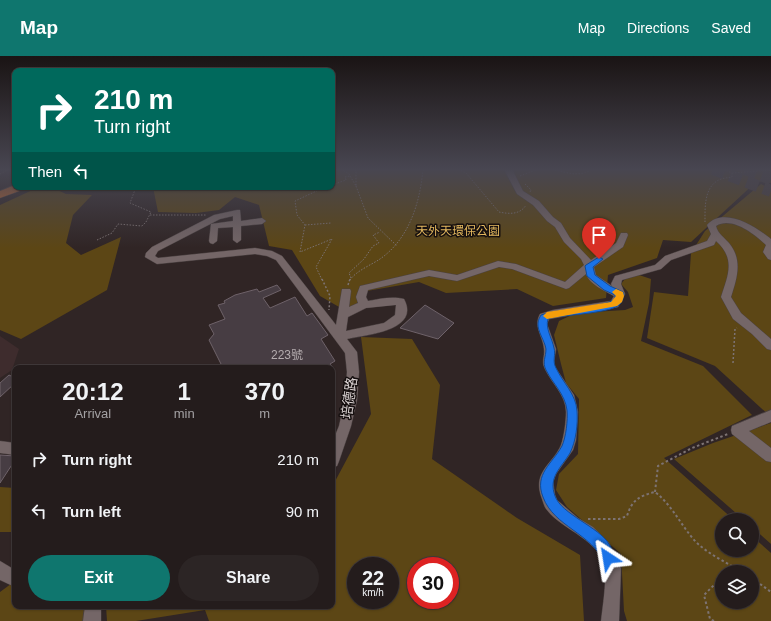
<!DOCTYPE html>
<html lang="en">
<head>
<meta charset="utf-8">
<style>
  :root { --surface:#241c1c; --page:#2c2525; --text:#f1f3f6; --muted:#a3a1a3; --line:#413a3b; --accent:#0f766e }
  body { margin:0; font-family:Arial,"Noto Sans TC",sans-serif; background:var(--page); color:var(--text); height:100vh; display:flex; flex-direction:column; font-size:15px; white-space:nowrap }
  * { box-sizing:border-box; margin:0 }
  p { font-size:13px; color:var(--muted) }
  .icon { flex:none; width:22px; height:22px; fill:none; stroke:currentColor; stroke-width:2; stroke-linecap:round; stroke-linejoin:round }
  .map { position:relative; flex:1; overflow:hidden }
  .sheet { position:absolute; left:12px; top:309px; width:323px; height:244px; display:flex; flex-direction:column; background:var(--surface); border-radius:8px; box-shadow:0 1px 3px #0004,0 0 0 1px var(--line) }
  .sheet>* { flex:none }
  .guide { position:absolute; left:12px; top:12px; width:323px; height:122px; border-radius:8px; box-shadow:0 1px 3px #0004,0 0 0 1px var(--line); background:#00695c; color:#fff; overflow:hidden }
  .controls { position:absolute; left:715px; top:457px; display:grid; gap:8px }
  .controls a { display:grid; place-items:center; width:44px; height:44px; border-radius:50%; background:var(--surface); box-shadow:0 1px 3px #0004,0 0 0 1px var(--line); font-size:20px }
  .speed { position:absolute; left:347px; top:501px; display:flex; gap:8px; font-size:20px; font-weight:700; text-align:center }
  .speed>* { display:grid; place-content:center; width:52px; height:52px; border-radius:50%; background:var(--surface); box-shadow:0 1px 3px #0004,0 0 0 1px var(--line); line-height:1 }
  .speed small { font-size:10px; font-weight:400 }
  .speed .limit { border:6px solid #d22; background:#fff; color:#111 }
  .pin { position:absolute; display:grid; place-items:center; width:34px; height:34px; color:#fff; margin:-41px -17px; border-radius:50% 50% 50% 0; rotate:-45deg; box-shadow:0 0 4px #0007 }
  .pin .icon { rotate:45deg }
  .me { position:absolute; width:44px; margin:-22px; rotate:327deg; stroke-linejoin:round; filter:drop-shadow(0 0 3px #0008) }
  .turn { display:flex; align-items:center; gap:14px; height:84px; padding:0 16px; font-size:18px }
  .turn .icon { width:52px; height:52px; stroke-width:2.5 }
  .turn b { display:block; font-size:28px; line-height:34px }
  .then { display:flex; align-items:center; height:38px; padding:0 16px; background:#0003; gap:8px; font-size:15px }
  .eta { display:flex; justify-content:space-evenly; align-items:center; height:68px; text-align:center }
  .eta b { font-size:24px; font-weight:700; line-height:28px }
  .action { display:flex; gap:8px; margin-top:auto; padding:8px 16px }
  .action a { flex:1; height:46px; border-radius:24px; background:var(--accent); color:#fff; font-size:16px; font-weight:700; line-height:46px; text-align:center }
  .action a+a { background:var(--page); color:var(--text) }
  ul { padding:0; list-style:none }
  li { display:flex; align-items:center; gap:12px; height:52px; padding:0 16px }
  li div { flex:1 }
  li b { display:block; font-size:15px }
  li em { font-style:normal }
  header { display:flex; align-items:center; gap:24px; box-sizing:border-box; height:56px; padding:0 20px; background:var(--accent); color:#fff }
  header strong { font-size:19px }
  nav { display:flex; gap:22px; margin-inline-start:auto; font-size:14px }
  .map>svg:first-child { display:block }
</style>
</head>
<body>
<header>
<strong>Map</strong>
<nav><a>Map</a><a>Directions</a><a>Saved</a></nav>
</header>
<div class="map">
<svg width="771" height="565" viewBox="0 0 771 565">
  <rect width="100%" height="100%" fill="#302525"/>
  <path fill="#3e2c2d" d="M0 280 19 293 12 314 0 322Z"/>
  <path fill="#5c4615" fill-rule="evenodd" d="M332 113H771V127L757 125 691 186 663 184 657 202 608 219 606 242 553 250 517 233 446 237 419 226 361 236 353 259 320 240 292 194 269 190 259 149 235 141 219 154 196 157 158 156 153 131H332Z
    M761 128 771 133V361L715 310 647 282 654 236 688 240 691 197 705 175Z
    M39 131H51L66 138 92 139 73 159 66 187 81 199 121 181 107 234 21 283 0 274V149Z
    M639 219 651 223 649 247 641 285 703 310 752 359 664 402 734 464H722V494H752V480L771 497V565H627L624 555 621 498 567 451 556 434 559 418 578 398 579 343 566 327 561 308 554 279 559 265 576 257 625 254 633 251 628 236 621 228 625 223ZM722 516H752V546H722Z
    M361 281 412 283 440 329 432 403 517 462 580 499 584 565H209L205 554 136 565H107L106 550H332V431L371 358ZM356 510H390V544H356ZM416 510H450V544H416Z
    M771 367V488L752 471V464H744L674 403 713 387Z
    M0 431 15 432V476H0Z
    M15 525V550H89L87 565H0V536Z"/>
  <path fill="#473d43" stroke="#6e6269" d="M277 229 281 234 263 242 270 252 295 241 307 260 312 257 328 279 321 283 335 305 330 308 333 312H223L209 284 214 278 209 269 225 263 218 249 225 247 224 245 235 239 257 233 259 236Z
    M425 249 454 267 438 283 400 272Z
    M9 319 15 322V327L0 341V327Z
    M0 399 15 400V404L0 427Z"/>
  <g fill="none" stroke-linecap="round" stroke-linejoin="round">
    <path stroke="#493f3f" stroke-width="12" stroke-dasharray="12 6" stroke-linecap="butt" d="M713 113 771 135
      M745 113 771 123"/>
    <g stroke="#4a4141" stroke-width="1">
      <path id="minor" d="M504 113H512L523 135 539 145 553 161 561 167 570 182 591 204 616 187 621 177H627L628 179 623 191 594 211 596 219 612 230 611 228 615 220 655 209 665 200 707 185 711 178 707 169C724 150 756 171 771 183V204L768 203 763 196 766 189C754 178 732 160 716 170 718 178 724 181 729 187 743 204 737 222 731 241L741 257 771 283V294L767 293 752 278 733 263 721 241C728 219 736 203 716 185L714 189 671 204 661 213 622 224 621 228 625 238 618 251 549 263 547 268 556 293 554 305 555 311 574 339 578 356 576 384 573 394 556 418 553 426 555 439 557 444 578 462 593 471 609 487 621 512 619 565H601C603 548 606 530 605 514 603 485 562 474 547 454 544 451 543 445 541 440 533 415 553 408 561 389 564 380 566 366 566 356 566 339 552 328 545 313 541 305 545 301 544 293 543 280 533 271 540 258L553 254 611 245 614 240C605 235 589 228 586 218L569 232 566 233 512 213 499 211 457 225 429 220 368 234 366 241 368 245C379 243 392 240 404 243 421 275 365 279 347 283L357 296 359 316 357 344 351 370 339 405 337 410 332 411V387L339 370 345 344 347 316 345 297 276 204 267 200 255 198 157 208 145 201 146 197 152 191 214 159 237 154H240L241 165 262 162 266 165 262 168 241 170V184L237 187 233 184V171L218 172 217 185 213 188 210 187 209 185 211 168 233 165V160L220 163 158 195 155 200 158 202 255 192 272 195 282 200 336 269 342 233H350L351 235 349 251 358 247 356 241 360 230 429 214 457 219 498 205 516 208 565 226 584 209 581 203 564 186 555 171 547 165 533 149 517 138ZM396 249 395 259 384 267 346 275 348 261 366 252Z
        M771 354V366L749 375 771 392V406L766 405 732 378 731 374 732 370Z
        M0 385 15 387V399L0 397Z
        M0 505 15 514V531L0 524Z
        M85 550H101V565H83Z"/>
    </g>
    <g stroke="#4a4141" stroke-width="1">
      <path id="highway" d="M15 129V131H27L25 133 0 142V135Z"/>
    </g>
    <path stroke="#7d7373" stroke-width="1" stroke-dasharray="1.5 1.5" stroke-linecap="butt" d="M341 113 349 118 356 130V113
      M458 113 466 117 499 156C509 158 520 159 526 149
      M552 113C565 116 576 121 589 115L588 113
      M732 117 771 114
      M0 118 9 113
      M520 120 538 113
      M525 128 531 134 530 136
      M332 129 346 124 345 121 350 120
      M356 130 368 162 397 190
      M150 159H206
      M705 166C705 153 704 133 717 125 721 122 727 122 732 121V117L722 113
      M305 169 331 167
      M97 184 112 177 118 168 142 170 146 166 151 156 130 147 136 131
      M351 222 349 217 364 203 373 190 379 187 373 179 380 176
      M322 224 316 211 332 183 300 196 305 169 297 159 295 145 325 131
      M350 224C356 215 371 209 380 203 409 183 420 147 423 113"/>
    <path stroke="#7d7373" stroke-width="1.5" stroke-dasharray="2 2" stroke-linecap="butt" d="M322 223 330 240 329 254
      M348 229 350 223
      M733 307 735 273 737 272"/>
    <path stroke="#7d7373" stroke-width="2" stroke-dasharray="2.5 2.5" stroke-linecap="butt" d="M655 436 658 410 692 392 728 378
      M588 463H619L627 460C632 444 639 440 655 436 673 450 681 470 696 486 708 498 726 506 740 515L737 516
      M752 522 771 536
      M714 565 710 563 704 539 716 527 722 524"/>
    <use href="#minor" fill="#746667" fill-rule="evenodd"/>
    <use href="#highway" fill="#c6692d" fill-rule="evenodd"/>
  </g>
  <linearGradient id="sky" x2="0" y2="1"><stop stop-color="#1a1414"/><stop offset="0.59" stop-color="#484651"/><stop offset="1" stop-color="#484651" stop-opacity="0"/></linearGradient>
  <rect width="771" height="192" fill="url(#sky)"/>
  <path fill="#1a73e8" stroke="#114b97" d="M599 201 603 203 593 211 595 219 610 230 623 236 624 238C623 243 622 248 616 251 603 257 570 259 554 261L548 263C545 272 552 282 554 292 556 299 552 305 556 312 563 327 576 338 577 355 578 368 576 385 570 397 561 412 548 421 555 440 561 458 599 471 609 488 612 492 613 497 615 502L613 507 608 508 604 507C592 477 554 471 543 441 534 418 552 408 562 390 566 381 568 364 567 354 565 338 553 328 546 314 542 306 546 301 546 293 545 285 537 275 538 267 538 264 540 261 541 259 560 252 603 252 615 243V239L604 234 587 220 585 210 586 209Z"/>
  <path fill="#f59e0b" d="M616 233 623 236 624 240 622 246 617 250 547 263 543 260 547 256 611 246 616 240 612 236Z"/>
  <g text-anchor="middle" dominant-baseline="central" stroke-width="3" stroke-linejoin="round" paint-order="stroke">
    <g font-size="12" fill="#e5b95f" stroke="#150f0f">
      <text x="458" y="175">天外天環保公園</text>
    </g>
    <g font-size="12" fill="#b4acae">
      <text x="287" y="299">223號</text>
    </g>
    <g font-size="14" fill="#d9d1d1" stroke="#150f0f">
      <text transform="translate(349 342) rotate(-82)">培德路</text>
    </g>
  </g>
</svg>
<div class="controls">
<a><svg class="icon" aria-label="search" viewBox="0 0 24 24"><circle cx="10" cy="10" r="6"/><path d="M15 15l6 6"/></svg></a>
<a><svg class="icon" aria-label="layers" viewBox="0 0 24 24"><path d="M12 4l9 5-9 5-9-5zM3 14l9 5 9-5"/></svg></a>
</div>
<div class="speed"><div>22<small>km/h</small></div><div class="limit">30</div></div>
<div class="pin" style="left:599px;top:203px;background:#d93025"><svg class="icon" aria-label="arrive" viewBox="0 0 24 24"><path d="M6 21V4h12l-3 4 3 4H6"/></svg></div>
<svg class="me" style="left:608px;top:502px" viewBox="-20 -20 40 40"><path d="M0-17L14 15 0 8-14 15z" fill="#1a73e8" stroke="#fff" stroke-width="4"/></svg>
<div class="guide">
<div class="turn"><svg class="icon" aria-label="right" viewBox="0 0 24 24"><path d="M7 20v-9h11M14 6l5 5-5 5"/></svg><div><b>210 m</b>Turn right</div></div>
<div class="then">Then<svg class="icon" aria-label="left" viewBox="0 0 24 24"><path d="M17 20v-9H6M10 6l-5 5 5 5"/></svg></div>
</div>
<section class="sheet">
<div class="eta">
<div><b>20:12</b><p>Arrival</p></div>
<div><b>1</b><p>min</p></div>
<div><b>370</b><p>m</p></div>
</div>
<ul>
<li><svg class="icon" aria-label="right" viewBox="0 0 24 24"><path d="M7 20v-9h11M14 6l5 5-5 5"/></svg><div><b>Turn right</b></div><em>210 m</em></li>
<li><svg class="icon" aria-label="left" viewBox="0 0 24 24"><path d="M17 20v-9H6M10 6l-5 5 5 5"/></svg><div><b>Turn left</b></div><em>90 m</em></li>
</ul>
<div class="action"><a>Exit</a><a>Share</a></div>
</section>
</div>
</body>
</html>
